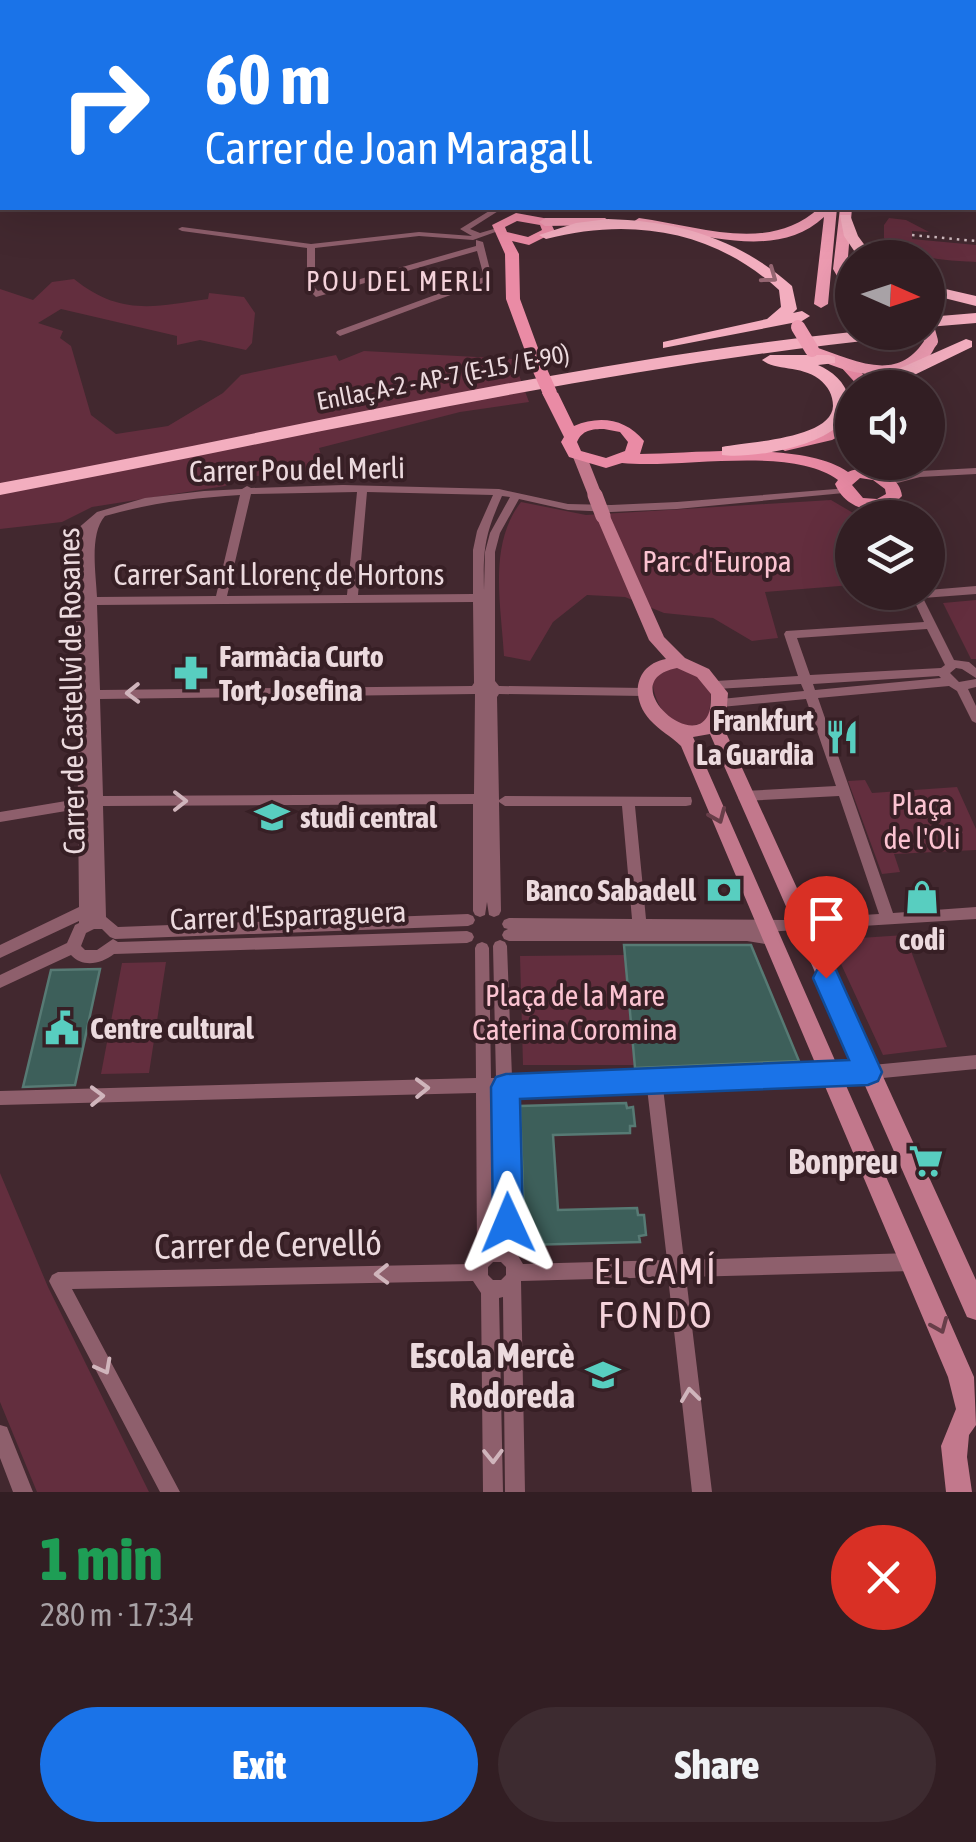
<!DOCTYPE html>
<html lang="en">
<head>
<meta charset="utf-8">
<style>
  :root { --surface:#321e23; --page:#3d2b30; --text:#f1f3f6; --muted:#a8a2a6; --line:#4d3c41; --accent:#1a73e8 }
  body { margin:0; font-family:"Asap Condensed",sans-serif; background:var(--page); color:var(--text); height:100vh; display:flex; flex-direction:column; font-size:38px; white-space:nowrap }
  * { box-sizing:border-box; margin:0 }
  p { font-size:32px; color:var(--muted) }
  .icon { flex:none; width:55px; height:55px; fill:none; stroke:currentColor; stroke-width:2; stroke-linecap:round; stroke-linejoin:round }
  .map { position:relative; height:1492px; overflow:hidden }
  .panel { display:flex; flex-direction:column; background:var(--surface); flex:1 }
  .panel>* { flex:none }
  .top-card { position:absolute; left:0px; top:0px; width:978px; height:210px; box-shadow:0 10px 40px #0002,0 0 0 2px var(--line); background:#1a73e8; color:#fff; overflow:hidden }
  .needle { width:65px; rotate:93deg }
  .fabs { position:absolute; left:835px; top:240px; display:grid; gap:20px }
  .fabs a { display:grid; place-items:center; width:110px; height:110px; border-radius:50%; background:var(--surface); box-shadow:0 10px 40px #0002,0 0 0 2px var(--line); font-size:50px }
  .pin { position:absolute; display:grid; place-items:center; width:85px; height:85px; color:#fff; margin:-102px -42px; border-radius:50% 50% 50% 0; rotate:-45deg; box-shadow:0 0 10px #0007 }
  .pin .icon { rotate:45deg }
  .me { position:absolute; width:110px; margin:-55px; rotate:359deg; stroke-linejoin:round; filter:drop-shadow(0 0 8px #0008) }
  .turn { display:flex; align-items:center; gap:35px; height:210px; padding:0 40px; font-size:45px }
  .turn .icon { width:130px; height:130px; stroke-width:2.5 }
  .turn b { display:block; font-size:70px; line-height:85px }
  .round { display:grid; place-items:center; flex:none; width:105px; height:105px; border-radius:52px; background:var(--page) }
  .head { display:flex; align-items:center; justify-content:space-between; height:170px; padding:0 40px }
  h1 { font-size:60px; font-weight:800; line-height:75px; color:#1e9e55 }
  .cta { display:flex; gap:20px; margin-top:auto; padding:20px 40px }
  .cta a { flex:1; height:115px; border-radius:60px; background:var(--accent); color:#fff; font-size:40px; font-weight:800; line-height:115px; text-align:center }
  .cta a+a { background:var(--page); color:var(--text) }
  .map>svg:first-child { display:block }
</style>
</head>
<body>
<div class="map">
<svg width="976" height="1492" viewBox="0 0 976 1492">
  <rect width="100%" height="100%" fill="#42282f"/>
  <path fill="#632e3e" d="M0 0H510L514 2H2L0 25Z
    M889 218 906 220 929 232 912 231V239L976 245V262C954 261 895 258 884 238V225Z
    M74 279C120 316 154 307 208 299L209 293 244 297 255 313 252 343 246 350 200 340 177 345V336L61 309 38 323 63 331 60 338 71 346 91 415 116 434 168 426 223 393 241 375 336 355 339 361 364 351 513 359 529 402 460 412 319 448 325 470 245 477 225 486 92 507 62 522 0 529V289L33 300 52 282Z
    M831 500 860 517 852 518V585L765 592 778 638 752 641 713 618 664 613 625 597 587 595 553 622 530 661 504 656C501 604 488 545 521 502L586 515Z
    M976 600V659H971L943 603Z
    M675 666 700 677 711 693 709 718C677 742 654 708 652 679Z
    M865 780 872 793 957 787 976 829V850L894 854 900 872 882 874 848 781Z
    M905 935 947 1047 883 1055 830 940Z
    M624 955 634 1065H523L520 956Z
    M166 962 149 1073 101 1074 122 963Z
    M0 1173 48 1287 149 1492H37L0 1402Z"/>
  <path fill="#3d5f5a" stroke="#577a74" stroke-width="2.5" d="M624 945H751L799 1061 635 1068Z
    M100 969 75 1085 23 1087 51 970Z
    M626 1103 627 1108 633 1107 635 1126H630V1133L553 1135 558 1210 637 1208 638 1215H644L646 1235 639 1236 640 1242 525 1245 520 1106Z"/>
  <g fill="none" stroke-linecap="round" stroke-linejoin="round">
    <path fill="#8e5f6c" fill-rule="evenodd" d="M809 0H815L816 2H810Z
      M975 106H976V110H975Z
      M494 208H503L470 229 480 233 497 228 501 230 473 240 419 236 315 248V288L318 291 476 246V240L483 242 492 278 491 280 340 336 336 333 337 331 484 277 477 251 316 297 307 288V248L182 231 178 229 182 227 311 244 419 232 472 236 460 229Z
      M976 468V474L920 477 890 485 885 482 886 480 920 471Z
      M343 485 499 489 568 504 611 505 677 502 848 488V492L844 493 677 509 611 512 568 510 519 499 500 533 495 552V681L499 686 644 688 650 692 644 696 499 694 497 697 499 800 505 796 691 797 692 801 691 805 686 806H635L646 919 783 920 879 914 839 796 744 801 739 800 738 796 739 792 744 791 836 786 806 699 721 707 715 703 721 699 804 691 801 684 716 689 710 685 716 681 798 676 784 634 786 631 924 622 910 592H928V590L976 586V594L923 598 954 660 969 662 976 668V678L962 669 956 668 950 673 959 682 976 679V687L968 689 976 706V723L972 721 957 691 949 686 818 698 893 913 976 907V919L765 932 777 935 779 939 777 943 772 945 747 941H509L504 939 502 935 504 931 508 929 504 928 502 924 504 920 509 918 632 919 622 806H505L499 802 501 911 499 915 494 917 489 915 487 902 485 915 480 917 475 915 473 911V804L103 806 106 917 118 927 468 914 473 916 475 920 473 924 468 926 115 939 110 937 102 929H94L86 933 81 946 85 950H97L113 939 118 942 467 931 472 933 474 937 472 941 467 943 114 954C101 964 83 968 71 955L0 988V975L67 943 75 925 79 923V921L0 958V945L79 907 78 809 0 822V812L78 799 75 532 76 530 97 512 145 498 204 491 242 489 247 486 251 488ZM357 492 347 595 227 596 251 494ZM367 492 493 495 477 531 473 550V594L358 595ZM240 495 216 596 97 597C96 574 89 534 105 516 150 503 193 498 240 495ZM502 496 510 497 490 533 485 552 484 590C483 547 485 535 502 496ZM473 602 474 683 472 686 100 690 97 605ZM927 629 945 665 941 668 810 675 797 638ZM939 676 941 678 815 690 813 684ZM475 694 474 794 103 796 100 699Z
      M871 501 875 502 883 518H873L866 504Z
      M500 940 505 942 507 946 512 1077 649 1074 654 1072 658 1073 831 1069 976 1055V1069L831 1083 663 1088 684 1260 912 1253 918 1256 921 1262 918 1268 912 1271 686 1277 712 1492H692L668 1277 521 1281 525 1492H505L503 1297 499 1298 503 1492H483L481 1293 473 1281 72 1289 180 1492H160L52 1287 49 1281 52 1275 58 1272 472 1264 477 1253 476 1093 0 1105V1091L476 1078 475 948 477 944 482 942 487 944 489 948 491 1078H496L493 946 495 942ZM647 1088 667 1260 523 1264 517 1254 512 1092ZM492 1092H496L500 1244H494ZM493 1262H501L506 1267V1275L501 1280H493L488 1275V1267Z
      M0 1425 7 1427 33 1492H13L0 1458Z"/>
    <path fill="#c2788c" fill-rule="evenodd" d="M580 453 587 457 602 495 600 498H590L588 495 573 457Z
      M603 511 610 516 664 637 685 658 709 669 728 693 726 718 722 724 976 1280V1320L967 1317 710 734 693 737 974 1377 976 1425 969 1435 967 1457 972 1492H946L941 1446 956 1409 948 1377 681 746C671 736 660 731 650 720 630 698 634 665 666 659L649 640 596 516ZM677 668 697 677 711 694C711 701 711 711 707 717 688 749 615 680 677 668Z"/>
    <path fill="#ea8ba5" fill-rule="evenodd" d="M516 213 549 219 555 232 529 245 512 241 519 254 520 299 542 359 535 363 528 359 506 299 505 254 492 225ZM517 221 540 225 542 230 528 237 507 232 505 227Z
      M847 362 852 363 876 388H860L840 366Z
      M550 388 558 393 574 426C600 415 626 419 644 441L640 454C694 453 805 441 848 472 867 463 900 473 902 496 881 518 847 512 835 484L838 480C791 445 681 469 622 463L606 468 569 457 561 442 564 437 542 393ZM604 429 620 432 628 442 625 451 606 458 581 451 577 442C582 430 592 429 604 429ZM860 478 873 480 885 489 886 494 877 499 863 498 852 485Z
      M852 418V429L832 440 785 451 777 446 779 443 821 433Z"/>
    <path fill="#ee9cb2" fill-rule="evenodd" d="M777 0H787L788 2H779Z
      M819 208H837L828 304 821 308 814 304 824 217C784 254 727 240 679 232 664 229 645 229 633 222L639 218C699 226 769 254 819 208Z
      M840 208H852L847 269 852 279V294L847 293 833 269Z
      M605 218 611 222 609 225 545 226 539 222 545 218Z
      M931 337 938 341C933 351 929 360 919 366 888 384 831 372 805 350L812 346C854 359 897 386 926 338Z"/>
    <path fill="#f3aebf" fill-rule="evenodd" d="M840 215H850L858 236 874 258H859L844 236Z
      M608 219C679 221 739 239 792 286L797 309 793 313 802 311 810 316 802 321 663 348V342L767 319 781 307 779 290C713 230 631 217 546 239L539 235 576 223Z
      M928 285 976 296V306L928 294Z
      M976 313V323L928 327V317Z
      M852 332H908L900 337C596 368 300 438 0 495V483C284 431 565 362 852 332Z
      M966 339 972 341V347L908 378 897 388H878L896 370Z
      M829 355 835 357V363L818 365C832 371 845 382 849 398 860 442 752 460 722 455V447C746 442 832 439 833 406 833 395 828 386 819 379 800 365 776 371 762 360L770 355Z"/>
    <path stroke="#d0bcc1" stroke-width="2.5" stroke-dasharray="2.5 5" stroke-linecap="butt" d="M912 235 976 241"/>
    <path stroke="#c2788c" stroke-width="15" d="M595 495 603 516"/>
    <path stroke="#ea8ba5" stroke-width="14" d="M535 359 550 393"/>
    <path stroke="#ee9cb2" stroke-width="14" d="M798 327 812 350
      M928 330 931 341"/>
  </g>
  <defs><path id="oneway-chevron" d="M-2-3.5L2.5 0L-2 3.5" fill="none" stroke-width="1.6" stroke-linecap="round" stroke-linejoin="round" transform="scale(2.5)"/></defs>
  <use stroke="#956672" href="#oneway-chevron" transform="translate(770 276) rotate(36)"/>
  <g stroke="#d0b5bc">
    <use href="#oneway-chevron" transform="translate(133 693) rotate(179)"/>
    <use href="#oneway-chevron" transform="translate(180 801)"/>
    <use href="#oneway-chevron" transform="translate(422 1088) rotate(-1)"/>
    <use href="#oneway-chevron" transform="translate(97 1096) rotate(-1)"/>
    <use href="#oneway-chevron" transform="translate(382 1274) rotate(179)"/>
    <use href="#oneway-chevron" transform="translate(104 1367) rotate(62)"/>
    <use href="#oneway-chevron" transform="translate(690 1395) rotate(-97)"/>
    <use href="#oneway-chevron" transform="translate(493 1456) rotate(89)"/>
  </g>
  <g stroke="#683e49">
    <use href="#oneway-chevron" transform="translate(718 816) rotate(67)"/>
    <use href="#oneway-chevron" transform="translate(940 1326) rotate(67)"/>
  </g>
  <path fill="#1a73e8" stroke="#114b97" stroke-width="2.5" d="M826 967 836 970 878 1063 882 1072 878 1081 868 1085 520 1099 523 1223 519 1233 508 1238 498 1233 493 1223 491 1087 496 1077 506 1074 849 1060 813 978 817 970Z"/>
  <defs>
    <g id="pharmacy-bare" transform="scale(2.7)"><path d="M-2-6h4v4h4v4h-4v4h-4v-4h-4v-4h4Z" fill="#58cec0" stroke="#371f25" stroke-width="2.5" paint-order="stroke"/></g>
    <g id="restaurant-bare" transform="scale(2.7)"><path d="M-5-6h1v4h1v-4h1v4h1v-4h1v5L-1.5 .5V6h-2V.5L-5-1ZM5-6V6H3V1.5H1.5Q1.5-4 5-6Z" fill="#58cec0" stroke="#371f25" stroke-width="2.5" paint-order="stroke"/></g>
    <g id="school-bare" transform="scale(2.7)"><path d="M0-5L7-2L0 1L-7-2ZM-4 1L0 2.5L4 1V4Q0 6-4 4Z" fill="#58cec0" stroke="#371f25" stroke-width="2.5" paint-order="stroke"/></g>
    <g id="bank-bare" transform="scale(2.7)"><path d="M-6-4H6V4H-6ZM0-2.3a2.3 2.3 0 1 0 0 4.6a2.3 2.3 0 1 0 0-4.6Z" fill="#58cec0" stroke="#371f25" stroke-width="2.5" paint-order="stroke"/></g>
    <g id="shop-bare" transform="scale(2.7)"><path d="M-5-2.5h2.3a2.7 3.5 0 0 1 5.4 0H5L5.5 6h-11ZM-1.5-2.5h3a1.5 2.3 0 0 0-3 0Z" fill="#58cec0" stroke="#371f25" stroke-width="2.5" paint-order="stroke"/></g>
    <g id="civic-bare" transform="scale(2.7)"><path d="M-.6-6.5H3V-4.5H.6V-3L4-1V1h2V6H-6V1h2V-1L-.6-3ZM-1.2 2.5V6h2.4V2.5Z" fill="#58cec0" stroke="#371f25" stroke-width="2.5" paint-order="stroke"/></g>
    <g id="supermarket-bare" transform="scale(2.7)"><path d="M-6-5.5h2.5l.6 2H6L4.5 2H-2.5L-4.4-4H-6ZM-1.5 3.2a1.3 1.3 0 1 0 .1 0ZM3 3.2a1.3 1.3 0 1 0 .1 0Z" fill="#58cec0" stroke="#371f25" stroke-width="2.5" paint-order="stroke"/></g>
  </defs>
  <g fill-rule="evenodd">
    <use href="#pharmacy-bare" x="191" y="673"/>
    <use href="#restaurant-bare" x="842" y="737"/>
    <use href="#school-bare" x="272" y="817"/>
    <use href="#bank-bare" x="724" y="890"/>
    <use href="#shop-bare" x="922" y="897"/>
    <use href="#civic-bare" x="62" y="1028"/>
    <use href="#supermarket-bare" x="926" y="1161"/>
    <use href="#school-bare" x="603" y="1375"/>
  </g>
  <g text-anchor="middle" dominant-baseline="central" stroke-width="8" stroke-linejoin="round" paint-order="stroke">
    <g font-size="25" fill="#ecdade" stroke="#371f25">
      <text transform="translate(443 377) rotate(-11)">Enllaç A-2 - AP-7 (E-15 / E-90)</text>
    </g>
    <g font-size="28" letter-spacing="2.5" fill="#f4d2da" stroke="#371f25">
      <text x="400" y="281">POU DEL MERLI</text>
    </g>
    <g font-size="30" fill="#ecdade" stroke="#371f25">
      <text transform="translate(297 469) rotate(-1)">Carrer Pou del Merli</text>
      <text x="279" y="574">Carrer Sant Llorenç de Hortons</text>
      <text transform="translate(71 691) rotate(-91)">Carrer de Castellví de Rosanes</text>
      <text transform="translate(288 915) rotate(-2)">Carrer d'Esparraguera</text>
    </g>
    <g font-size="30" fill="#fbc3d1" stroke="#371f25">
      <text x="717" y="561">Parc d'Europa</text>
      <text x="922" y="804">Plaça<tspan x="922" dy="34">de l'Oli</tspan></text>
      <text x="575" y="995">Plaça de la Mare<tspan x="575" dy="34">Caterina Coromina</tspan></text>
    </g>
    <g font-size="30" font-weight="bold" fill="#ecdade" stroke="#371f25" text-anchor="start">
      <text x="219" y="656">Farmàcia Curto<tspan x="219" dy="34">Tort, Josefina</tspan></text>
      <text x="814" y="720" text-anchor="end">Frankfurt<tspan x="814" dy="34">La Guardia</tspan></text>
      <text x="300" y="817">studi central</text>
      <text x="696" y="890" text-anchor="end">Banco Sabadell</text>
      <text x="922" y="939" text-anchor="middle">codi</text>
      <text x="90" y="1028">Centre cultural</text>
    </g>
    <g font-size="35" font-weight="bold" fill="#ecdade" stroke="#371f25" text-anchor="end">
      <text x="898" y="1161">Bonpreu</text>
      <text x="575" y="1355">Escola Mercè<tspan x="575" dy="40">Rodoreda</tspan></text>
    </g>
    <g font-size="35" fill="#ecdade" stroke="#371f25">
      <text transform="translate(268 1244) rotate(-1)">Carrer de Cervelló</text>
    </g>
    <g font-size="38" letter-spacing="2.5" fill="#f4d2da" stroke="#371f25">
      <text x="656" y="1270">EL CAMÍ<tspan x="656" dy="44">FONDO</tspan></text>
    </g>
  </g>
</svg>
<div class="fabs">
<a><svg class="needle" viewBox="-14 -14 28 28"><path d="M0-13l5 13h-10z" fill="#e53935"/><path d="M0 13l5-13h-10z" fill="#a8a2a6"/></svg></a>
<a><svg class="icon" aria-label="sound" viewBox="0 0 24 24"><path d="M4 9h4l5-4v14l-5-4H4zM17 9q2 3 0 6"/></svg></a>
<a><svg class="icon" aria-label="layers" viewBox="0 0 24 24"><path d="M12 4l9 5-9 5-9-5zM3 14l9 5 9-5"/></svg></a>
</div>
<div class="pin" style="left:826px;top:978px;background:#d93025"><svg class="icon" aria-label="arrive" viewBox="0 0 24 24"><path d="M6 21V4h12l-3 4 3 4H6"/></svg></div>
<svg class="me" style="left:508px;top:1223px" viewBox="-20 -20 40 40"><path d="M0-17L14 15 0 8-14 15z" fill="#1a73e8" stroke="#fff" stroke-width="4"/></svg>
<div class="top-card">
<div class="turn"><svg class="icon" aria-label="right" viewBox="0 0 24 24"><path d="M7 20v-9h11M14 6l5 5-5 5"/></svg><div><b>60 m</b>Carrer de Joan Maragall</div></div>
</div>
</div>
<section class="panel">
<div class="head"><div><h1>1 min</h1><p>280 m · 17:34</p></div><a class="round" style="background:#d93025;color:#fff"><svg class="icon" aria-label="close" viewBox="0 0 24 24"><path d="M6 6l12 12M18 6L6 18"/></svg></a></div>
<div class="cta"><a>Exit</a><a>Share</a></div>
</section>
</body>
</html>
